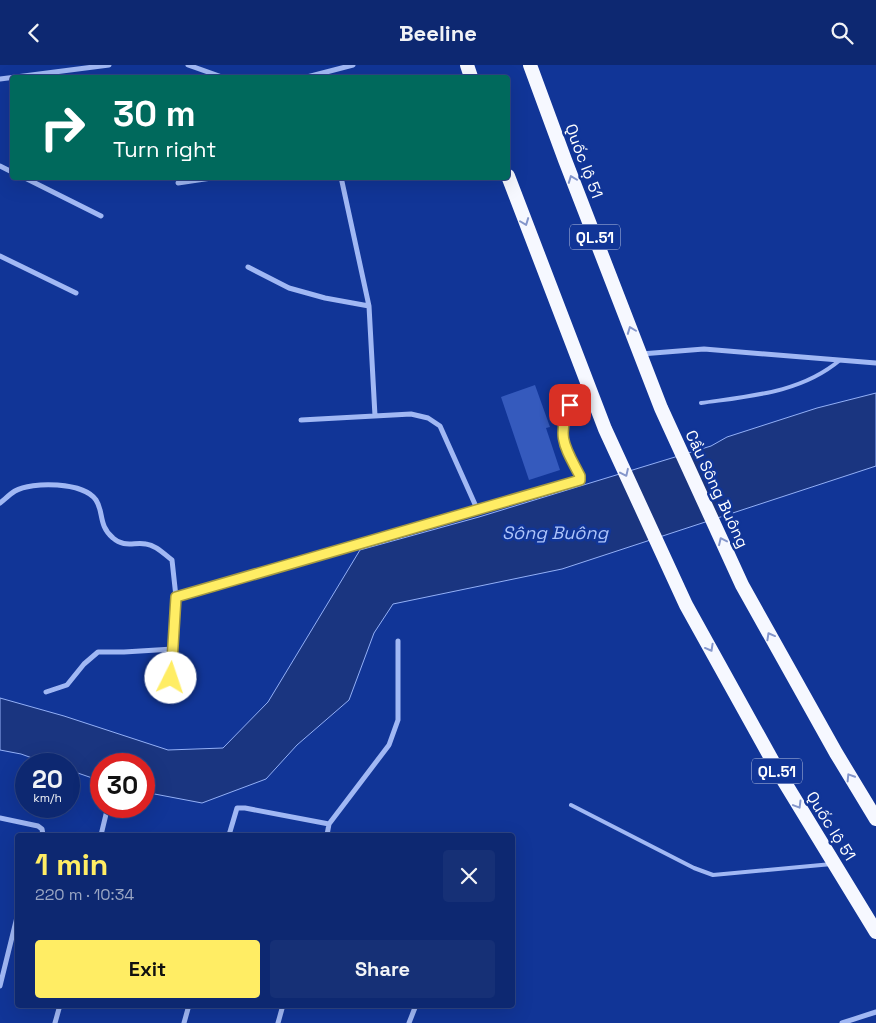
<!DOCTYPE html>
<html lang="en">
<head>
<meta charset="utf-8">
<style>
  :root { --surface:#0d2871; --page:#163076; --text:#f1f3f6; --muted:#9aa6c3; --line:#2d4484; --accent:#ffed64 }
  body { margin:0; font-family:"Space Grotesk",sans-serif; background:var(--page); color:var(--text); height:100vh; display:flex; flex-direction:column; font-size:19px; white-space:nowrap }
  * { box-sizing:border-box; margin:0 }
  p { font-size:16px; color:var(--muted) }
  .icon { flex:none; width:28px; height:28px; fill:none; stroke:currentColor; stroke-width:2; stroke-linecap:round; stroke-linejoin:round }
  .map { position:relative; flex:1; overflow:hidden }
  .sheet { position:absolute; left:15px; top:768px; width:500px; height:175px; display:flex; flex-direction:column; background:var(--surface); border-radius:5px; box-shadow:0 5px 20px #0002,0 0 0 1px var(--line) }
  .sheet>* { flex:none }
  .banner { position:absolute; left:10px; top:10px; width:500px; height:105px; border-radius:5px; box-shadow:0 5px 20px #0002,0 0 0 1px var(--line); background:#00695c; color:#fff; overflow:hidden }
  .speed { position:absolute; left:15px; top:688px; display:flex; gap:10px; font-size:25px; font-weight:700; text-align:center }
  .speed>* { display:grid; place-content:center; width:65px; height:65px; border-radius:50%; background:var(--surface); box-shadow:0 5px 20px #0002,0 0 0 1px var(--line); line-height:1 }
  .speed small { font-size:12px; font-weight:400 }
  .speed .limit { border:8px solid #d22; background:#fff; color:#111 }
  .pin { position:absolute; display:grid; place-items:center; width:42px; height:42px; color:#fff; margin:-21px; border-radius:10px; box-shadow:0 2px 8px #0006 }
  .me { position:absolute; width:55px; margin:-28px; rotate:4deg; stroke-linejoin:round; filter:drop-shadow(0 0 4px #0008) }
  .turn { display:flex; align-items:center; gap:18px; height:105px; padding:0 20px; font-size:22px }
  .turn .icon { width:65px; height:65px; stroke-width:2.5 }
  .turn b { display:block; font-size:35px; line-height:42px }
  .round { display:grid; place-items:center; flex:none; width:52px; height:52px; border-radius:5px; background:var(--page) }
  .head { display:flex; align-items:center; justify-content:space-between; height:85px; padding:0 20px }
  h1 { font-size:30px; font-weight:700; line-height:38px; color:var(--accent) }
  .primary-button { display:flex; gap:10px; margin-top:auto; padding:10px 20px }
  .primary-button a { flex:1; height:58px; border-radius:5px; background:var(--accent); color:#111; font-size:20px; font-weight:700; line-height:58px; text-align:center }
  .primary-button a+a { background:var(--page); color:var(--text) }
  header { display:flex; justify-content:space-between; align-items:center; height:65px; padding:0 20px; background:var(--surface); font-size:22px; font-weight:700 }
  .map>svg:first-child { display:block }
</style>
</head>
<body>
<header><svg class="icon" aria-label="back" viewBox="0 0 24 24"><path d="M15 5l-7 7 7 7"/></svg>Beeline<svg class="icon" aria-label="search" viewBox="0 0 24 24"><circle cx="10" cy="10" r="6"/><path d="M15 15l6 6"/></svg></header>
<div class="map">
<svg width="876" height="958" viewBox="0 0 876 958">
  <rect width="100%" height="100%" fill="#113597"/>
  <path fill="#1a3580" stroke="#93b0f7" d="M876 328V401L562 504 393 539 374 568 349 635 297 680 266 714 202 738 144 727V699H101V716L69 705V699H49L21 689 0 685V633L64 651 168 685 223 683 268 637 360 485 479 452 711 381 727 372 817 343Z"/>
  <path fill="#355abd" d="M535 320 550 362 546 363 560 405 529 415 501 332Z"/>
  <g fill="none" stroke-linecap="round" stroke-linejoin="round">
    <path stroke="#a1b8f4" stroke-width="4" d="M701 338C750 331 801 328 840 295
      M571 740 694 803 713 810 832 799"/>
    <path stroke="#a1b8f4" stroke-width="5" d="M188 0 222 12
      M307 12 353 0
      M0 14 109 0
      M0 101 12 107
      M23 112 101 151
      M178 118 218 112
      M0 191 76 228
      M248 202 289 223 325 233 369 241 341 112
      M369 241 375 351
      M641 289 704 284 876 298
      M301 355 411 349 428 353 440 361 478 446
      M0 438C5 434 10 429 15 426 32 416 84 417 96 435 104 447 98 460 113 473 124 483 134 477 146 479 156 480 164 489 172 495L176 532 170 627
      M176 532 580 415V411C556 367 555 360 586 319
      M46 627 67 620 84 599 98 587H124L173 584
      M0 753 38 761 42 764 43 770
      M329 759 389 680 398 655V576
      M101 770 108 741
      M229 770 237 743H245L329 759 327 770
      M0 921 18 848
      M55 958 60 940
      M184 958 189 940
      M278 958 283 940
      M409 958 416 940
      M842 958 876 947"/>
    <path stroke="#f6f8ff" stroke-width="14" d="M467 0 471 12
      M530 0 565 95 661 343 742 520 836 688 876 754
      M508 111 605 364 686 540 782 713 876 867"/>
  </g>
  <defs><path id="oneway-chevron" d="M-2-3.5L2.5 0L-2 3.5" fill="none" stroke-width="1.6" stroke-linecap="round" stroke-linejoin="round" transform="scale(1.25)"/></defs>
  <g stroke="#8496cb">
    <use href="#oneway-chevron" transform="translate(572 114) rotate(-111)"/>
    <use href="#oneway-chevron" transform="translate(525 157) rotate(69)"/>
    <use href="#oneway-chevron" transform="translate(631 265) rotate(-111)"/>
    <use href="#oneway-chevron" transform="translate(625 408) rotate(65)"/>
    <use href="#oneway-chevron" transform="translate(722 476) rotate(-115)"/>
    <use href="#oneway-chevron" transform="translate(770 571) rotate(-119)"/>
    <use href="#oneway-chevron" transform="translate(710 583) rotate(61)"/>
    <use href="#oneway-chevron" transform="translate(850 712) rotate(-122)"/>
    <use href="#oneway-chevron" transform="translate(798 740) rotate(59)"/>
  </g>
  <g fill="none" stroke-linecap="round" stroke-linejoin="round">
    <g stroke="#a69a41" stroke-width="12">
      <path id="route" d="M171 613 176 532 580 415V411C565 382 556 372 570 340"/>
    </g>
    <use href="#route" stroke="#ffed64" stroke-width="9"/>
  </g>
  <g text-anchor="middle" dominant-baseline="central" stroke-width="5" stroke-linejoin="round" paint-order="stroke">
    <g fill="#113597" stroke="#b8c2e0" stroke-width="1">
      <rect x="570" y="159.5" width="50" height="25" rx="4"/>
      <rect x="752" y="693.5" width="50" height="25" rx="4"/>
    </g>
    <g font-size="15" font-weight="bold" fill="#fff">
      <text x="595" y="172">QL.51</text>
      <text x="777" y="706">QL.51</text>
    </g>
    <g font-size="16" fill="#fff" stroke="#113597">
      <text transform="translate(584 96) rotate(69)">Quốc lộ 51</text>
      <text transform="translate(717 424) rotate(65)">Cầu Sông Buông</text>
      <text transform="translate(831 761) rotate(58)">Quốc lộ 51</text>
    </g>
    <g font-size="18" font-style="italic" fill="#aec4fa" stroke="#113597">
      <text x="555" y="467">Sông Buông</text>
    </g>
  </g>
</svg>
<div class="speed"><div>20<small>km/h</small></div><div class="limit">30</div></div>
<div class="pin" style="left:570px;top:340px;background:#d93025"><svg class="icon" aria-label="arrive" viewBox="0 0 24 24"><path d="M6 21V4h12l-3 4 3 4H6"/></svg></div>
<svg class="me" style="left:171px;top:613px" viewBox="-20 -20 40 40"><circle r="19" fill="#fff"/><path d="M0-13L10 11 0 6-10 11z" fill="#ffed64"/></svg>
<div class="banner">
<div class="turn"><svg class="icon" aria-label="right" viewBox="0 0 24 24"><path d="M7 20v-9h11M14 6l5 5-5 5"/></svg><div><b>30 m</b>Turn right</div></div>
</div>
<section class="sheet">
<div class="head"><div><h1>1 min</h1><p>220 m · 10:34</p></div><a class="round"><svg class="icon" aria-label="close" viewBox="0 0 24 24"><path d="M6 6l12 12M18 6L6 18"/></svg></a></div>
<div class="primary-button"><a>Exit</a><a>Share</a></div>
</section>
</div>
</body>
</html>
